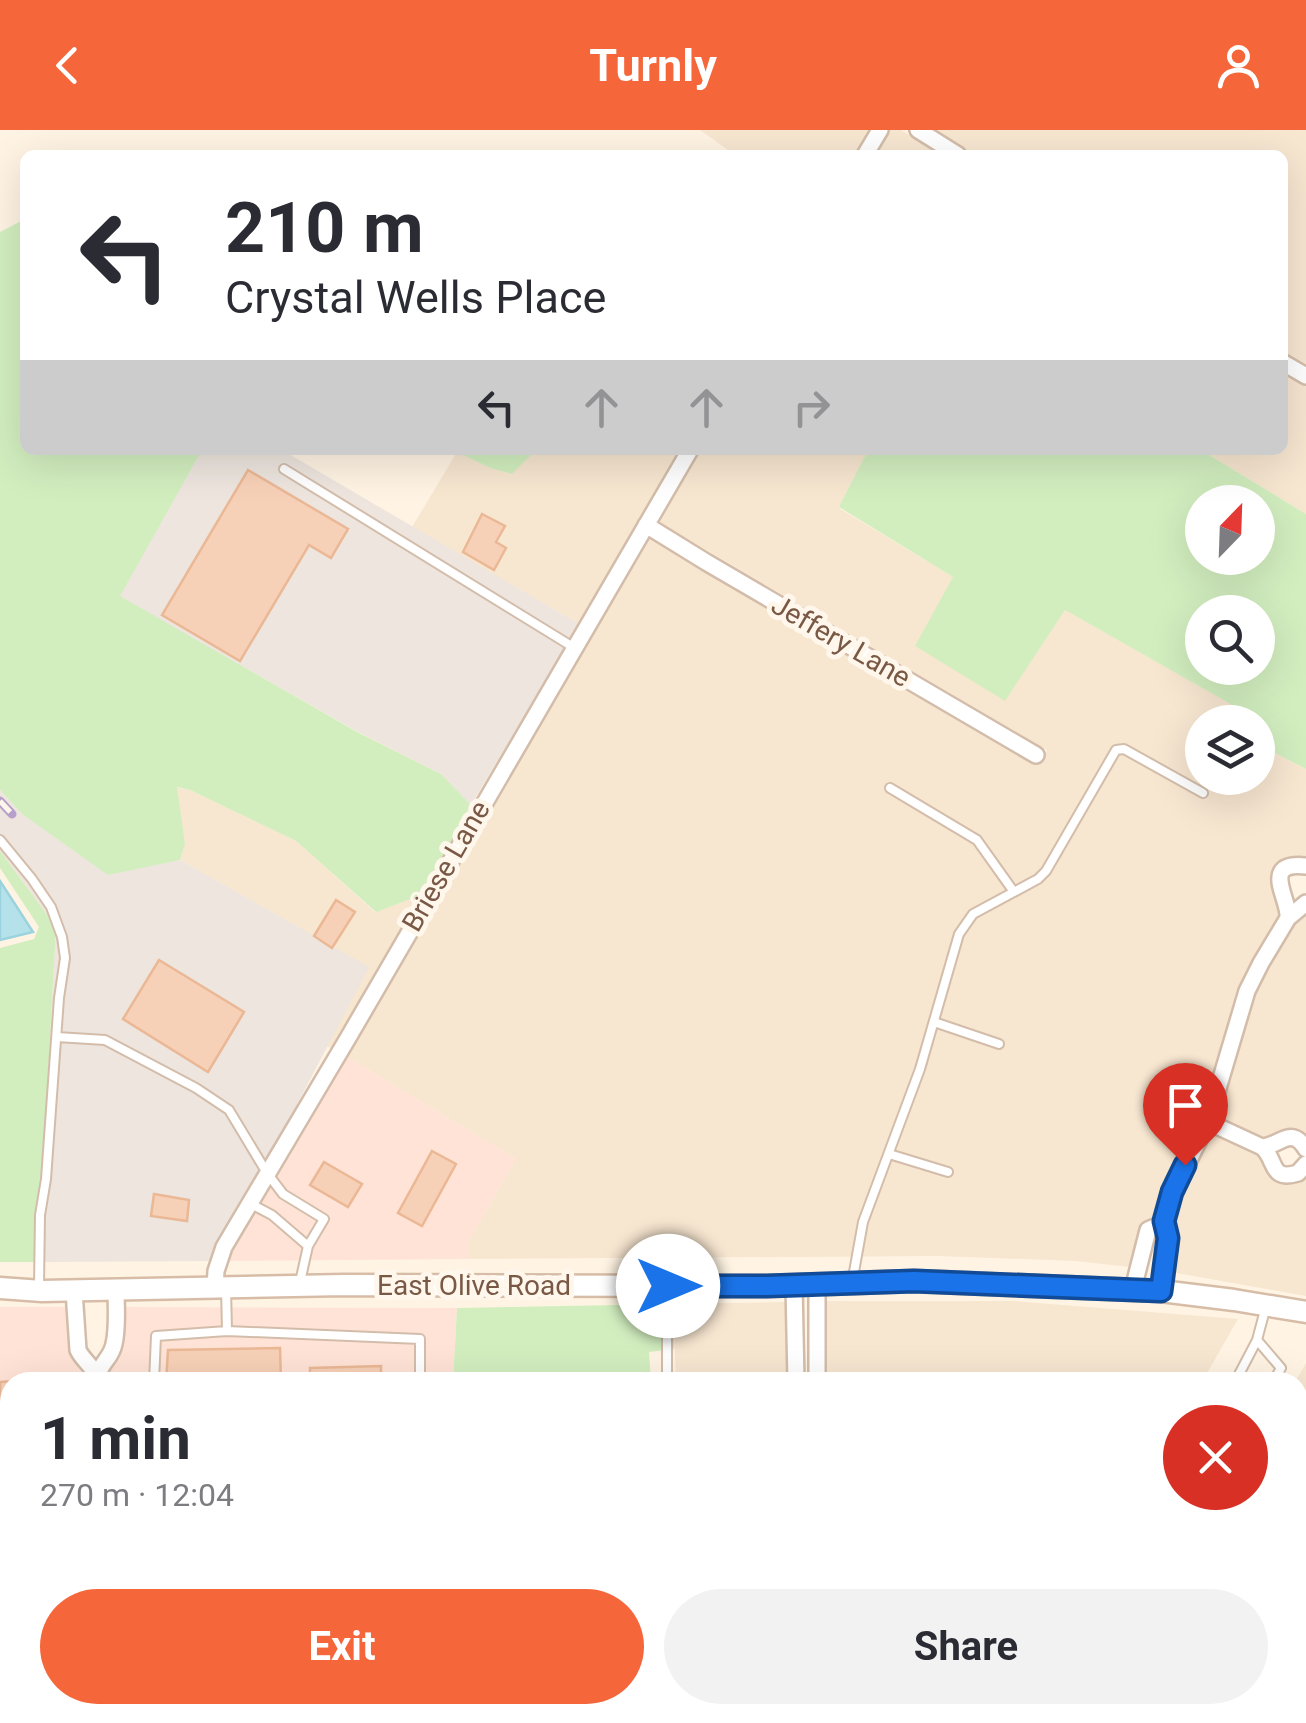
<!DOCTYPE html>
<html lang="en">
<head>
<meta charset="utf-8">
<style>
  :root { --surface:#fff; --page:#f2f2f3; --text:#2b2b33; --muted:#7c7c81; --accent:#f5673b }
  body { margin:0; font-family:Roboto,sans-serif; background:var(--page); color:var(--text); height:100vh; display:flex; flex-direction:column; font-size:38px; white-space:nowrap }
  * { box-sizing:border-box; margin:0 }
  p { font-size:32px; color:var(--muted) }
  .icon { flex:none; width:55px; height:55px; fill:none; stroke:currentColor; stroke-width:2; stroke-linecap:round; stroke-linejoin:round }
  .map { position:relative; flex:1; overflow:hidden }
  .drawer { position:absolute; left:0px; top:1242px; width:1308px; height:352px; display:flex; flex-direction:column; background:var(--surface); border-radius:30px 30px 0 0; box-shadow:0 10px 40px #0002 }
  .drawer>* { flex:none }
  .top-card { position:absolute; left:20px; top:20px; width:1268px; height:305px; border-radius:15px; box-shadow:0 10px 40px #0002; background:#fff; color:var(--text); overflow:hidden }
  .needle { width:65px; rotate:23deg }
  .tools { position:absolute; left:1185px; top:355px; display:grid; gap:20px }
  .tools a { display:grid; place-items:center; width:90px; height:90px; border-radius:50%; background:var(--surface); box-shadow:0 10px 40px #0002; font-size:50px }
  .pin { position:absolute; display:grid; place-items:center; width:85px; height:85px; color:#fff; margin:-102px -42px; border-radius:50% 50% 50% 0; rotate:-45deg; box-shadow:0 0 10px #0007 }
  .pin .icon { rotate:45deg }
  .me { position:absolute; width:110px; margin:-55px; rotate:90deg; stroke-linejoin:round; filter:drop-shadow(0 0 8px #0008) }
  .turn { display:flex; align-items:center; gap:35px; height:210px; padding:0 40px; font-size:45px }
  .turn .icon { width:130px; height:130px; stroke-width:2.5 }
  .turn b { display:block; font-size:70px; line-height:85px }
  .lanes { display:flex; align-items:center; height:95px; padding:0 40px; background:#0003; justify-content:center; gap:50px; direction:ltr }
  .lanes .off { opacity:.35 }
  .round { display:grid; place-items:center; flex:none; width:105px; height:105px; border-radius:52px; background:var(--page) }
  .head { display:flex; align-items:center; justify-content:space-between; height:170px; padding:0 40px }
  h1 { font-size:60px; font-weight:700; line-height:75px }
  .primary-button { display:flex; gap:20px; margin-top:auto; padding:20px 40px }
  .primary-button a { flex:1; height:115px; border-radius:60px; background:var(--accent); color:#fff; font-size:40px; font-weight:700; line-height:115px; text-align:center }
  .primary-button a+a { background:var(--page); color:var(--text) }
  header { display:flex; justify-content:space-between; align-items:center; height:130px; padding:0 40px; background:var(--accent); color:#fff; font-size:45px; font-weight:700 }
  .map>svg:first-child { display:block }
</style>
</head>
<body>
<header><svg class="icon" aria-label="back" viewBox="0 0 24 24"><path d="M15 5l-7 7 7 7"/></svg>Turnly<svg class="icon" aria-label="person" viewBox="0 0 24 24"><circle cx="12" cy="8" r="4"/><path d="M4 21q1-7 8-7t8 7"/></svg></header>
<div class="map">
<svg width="1306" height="1593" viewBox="0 0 1306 1593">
  <rect width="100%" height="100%" fill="#fff4e3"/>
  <path fill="#f7e6d0" d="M700 0H871L856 25H735Z
    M889 0H901L941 25H874Z
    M935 0H1306V235L1283 222 1282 25H975Z
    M1283 242 1306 256V384L1201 320H1282Z
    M534 320H682L579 494 412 397 457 322 490 338 511 344Z
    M699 320H868L839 378 953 447 1005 570 1065 480 1265 593 1258 612V592H1202V648H1258V614L1306 639V727H1293L1284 730 1273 744 1271 757 1281 781 1280 788 1254 829 1241 858 1201 989 1172 1042 1156 1088 1146 1092 1141 1098 1130 1137 1075 1131 938 1126 469 1129 467 1114 516 1029 346 926 648 407 891 551 1039 635 1047 620 657 391Z
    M175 657 190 660 296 711 375 782 421 765 333 919 327 916 368 837 180 730 185 714Z
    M1306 782V1005L1291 999 1282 1000 1264 1008 1218 987 1255 864 1267 837 1295 793Z
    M1211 1004 1258 1024 1270 1047 1278 1053 1293 1054 1306 1047V1166L1171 1142 1175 1108 1171 1094 1173 1086 1186 1048Z
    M825 1171H1014L1238 1189 1202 1252H825Z
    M787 1172 788 1252H676L673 1174Z
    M1306 1233V1593H1082L1080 1585H1298V1252H1295Z
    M675 1585H1061L1065 1593H674Z"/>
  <path fill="#ffe3d6" d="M346 926 516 1029 467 1114 469 1129 227 1131 231 1121Z
    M0 1177H67L70 1222 76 1234 87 1245 89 1250 88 1252H10V1585H102L103 1593H0Z
    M124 1177 457 1178 453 1252H106L105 1247 108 1238 116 1229 122 1216Z
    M118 1585H418L420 1593H393L392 1585 119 1593Z"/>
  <path fill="#ede5de" d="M202 320H282L579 494 471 675 441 644 360 603 119 466Z
    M0 660 22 684 108 744 180 730 369 837 282 1003 217 1113 211 1131 38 1132 56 797 0 721Z"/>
  <path fill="#d2eebf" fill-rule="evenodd" d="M25 89V320H202L120 466 359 603 441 644 471 675 421 765 376 782 296 711 190 660 177 657 185 714 180 730 108 745 22 684 0 660V102Z
    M459 320H534V322L512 344 490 338 457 322Z
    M868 320H1201L1306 384V639L1258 614 1264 593 1065 480 1005 571 915 516 953 447 839 377ZM1258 372V428H1202V372ZM1202 482H1258V538H1202Z
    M0 721 56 797 38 1132H0V818L34 809 39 797 0 738Z
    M673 1174 674 1219 649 1222 651 1252H453L457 1178Z
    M418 1585H675L674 1593H420Z"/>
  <path fill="#b5e2ea" stroke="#9ad2dd" stroke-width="2.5" d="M0 751 33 802 0 810Z"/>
  <path fill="#f7d1b7" stroke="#ebb896" stroke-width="2.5" d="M248 340 348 399 331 428 309 415 240 531 162 485Z
    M482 384 505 396 496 412 506 418 494 440 463 422Z
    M336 770 355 782 332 818 314 806Z
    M159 830 244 882 208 942 123 889Z
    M432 1021 456 1034 422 1096 398 1083Z
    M324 1032 362 1054 348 1077 310 1055Z
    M154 1064 189 1070 187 1091 151 1086Z
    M280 1218 281 1252H166L168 1220Z
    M381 1236V1252H310V1238Z
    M13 1251 10 1252V1279H0V1252Z"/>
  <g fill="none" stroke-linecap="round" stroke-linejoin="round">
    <g stroke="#d3bdaa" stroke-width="12">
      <path id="lane" d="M284 339 573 517
        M890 658 977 710 1014 762
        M0 710 32 749 51 777 62 807 65 828 59 868 46 1049 40 1085 39 1156
        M934 892 999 914
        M57 907 105 910 196 958 229 980 267 1043 283 1064 324 1089 308 1116
        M889 1024 948 1042
        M249 1073 272 1085 308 1116 300 1152
        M852 1153 863 1092 920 939 959 804 973 784 1038 749 1046 741 1116 620 1124 619 1203 663
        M226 1157 227 1201 420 1209V1252
        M1257 1210 1281 1238 1273 1252
        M154 1252 156 1206 227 1201
        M667 1252V1160
        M1235 1252 1257 1210 1265 1180
        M0 1529 10 1528
        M0 1570 10 1569"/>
    </g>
    <g stroke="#d3bdaa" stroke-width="20">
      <path id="street" d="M918 0 958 25
        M865 25 880 0
        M1282 232 1306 246
        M646 395 706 432 1036 625
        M1306 736C1259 731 1290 769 1288 788L1306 773
        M1208 992 1262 1017
        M1306 1019C1291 995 1280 1016 1262 1017 1277 1029 1269 1052 1298 1043L1306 1034
        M794 1155 796 1252
        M215 1157 216 1141 224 1117 348 908 690 320
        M1133 1159 1148 1100 1162 1094 1164 1091
        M74 1161 78 1220C83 1231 94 1236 97 1249
        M1161 1161 1167 1108 1164 1091 1173 1062 1208 992 1247 861 1261 833 1288 788
        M97 1252C98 1233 111 1230 114 1214 118 1197 116 1177 116 1160
        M817 1252V1154
        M110 1585 111 1593
        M1070 1585 1074 1593"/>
    </g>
    <g stroke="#d7bda7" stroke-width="25">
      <path id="secondary" d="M0 1158 42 1161 344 1155 767 1156 914 1151 1161 1161 1234 1170 1306 1182"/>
    </g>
    <use href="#lane" stroke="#fff" stroke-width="8"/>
    <use href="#street" stroke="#fff" stroke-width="15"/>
    <use href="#secondary" stroke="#fff" stroke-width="20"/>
    <g stroke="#b7a0c9" stroke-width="9">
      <path id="rail" d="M0 671 12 684"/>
    </g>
    <use href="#rail" stroke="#fff7eb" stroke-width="5" stroke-dasharray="15" stroke-linecap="butt"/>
  </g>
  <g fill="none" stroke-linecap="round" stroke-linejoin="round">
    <g stroke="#114b97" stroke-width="25">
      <path id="route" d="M668 1156H767L914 1151 1161 1161 1168 1108 1164 1091 1172 1062 1185 1035"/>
    </g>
    <use href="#route" stroke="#1a73e8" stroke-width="18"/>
  </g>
  <g text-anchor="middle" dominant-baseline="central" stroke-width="10" stroke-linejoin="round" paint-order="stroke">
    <g font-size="28" fill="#795946" stroke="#fff7eb">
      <text transform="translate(841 511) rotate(30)">Jeffery Lane</text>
      <text transform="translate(446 736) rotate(-60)">Briese Lane</text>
      <text x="474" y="1155">East Olive Road</text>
    </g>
  </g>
</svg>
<div class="tools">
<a><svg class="needle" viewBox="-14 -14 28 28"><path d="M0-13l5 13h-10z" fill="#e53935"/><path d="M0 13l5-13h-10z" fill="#7c7c81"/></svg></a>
<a><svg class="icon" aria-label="search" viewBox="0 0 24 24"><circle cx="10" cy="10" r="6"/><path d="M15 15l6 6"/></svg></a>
<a><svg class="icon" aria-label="layers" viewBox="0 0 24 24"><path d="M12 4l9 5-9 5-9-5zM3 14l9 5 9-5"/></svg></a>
</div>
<div class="pin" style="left:1185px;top:1035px;background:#d93025"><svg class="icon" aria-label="arrive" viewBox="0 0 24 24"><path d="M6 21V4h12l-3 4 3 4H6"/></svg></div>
<svg class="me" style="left:668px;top:1156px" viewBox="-20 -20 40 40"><circle r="19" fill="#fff"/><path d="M0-13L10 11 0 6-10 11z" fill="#1a73e8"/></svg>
<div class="top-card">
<div class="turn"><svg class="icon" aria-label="left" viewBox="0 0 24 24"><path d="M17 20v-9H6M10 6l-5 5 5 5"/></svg><div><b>210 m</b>Crystal Wells Place</div></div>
<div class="lanes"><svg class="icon" aria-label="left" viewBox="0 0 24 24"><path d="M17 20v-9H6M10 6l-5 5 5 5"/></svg><svg class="icon off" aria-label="ahead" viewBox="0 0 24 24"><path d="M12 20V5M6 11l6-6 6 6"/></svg><svg class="icon off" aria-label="ahead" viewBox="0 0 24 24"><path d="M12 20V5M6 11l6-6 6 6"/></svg><svg class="icon off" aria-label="right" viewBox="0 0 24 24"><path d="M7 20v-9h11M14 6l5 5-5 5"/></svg></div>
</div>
<section class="drawer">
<div class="head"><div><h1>1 min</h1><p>270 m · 12:04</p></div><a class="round" style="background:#d93025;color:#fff"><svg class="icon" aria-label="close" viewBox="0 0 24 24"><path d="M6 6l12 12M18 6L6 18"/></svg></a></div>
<div class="primary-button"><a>Exit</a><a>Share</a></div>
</section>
</div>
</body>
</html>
